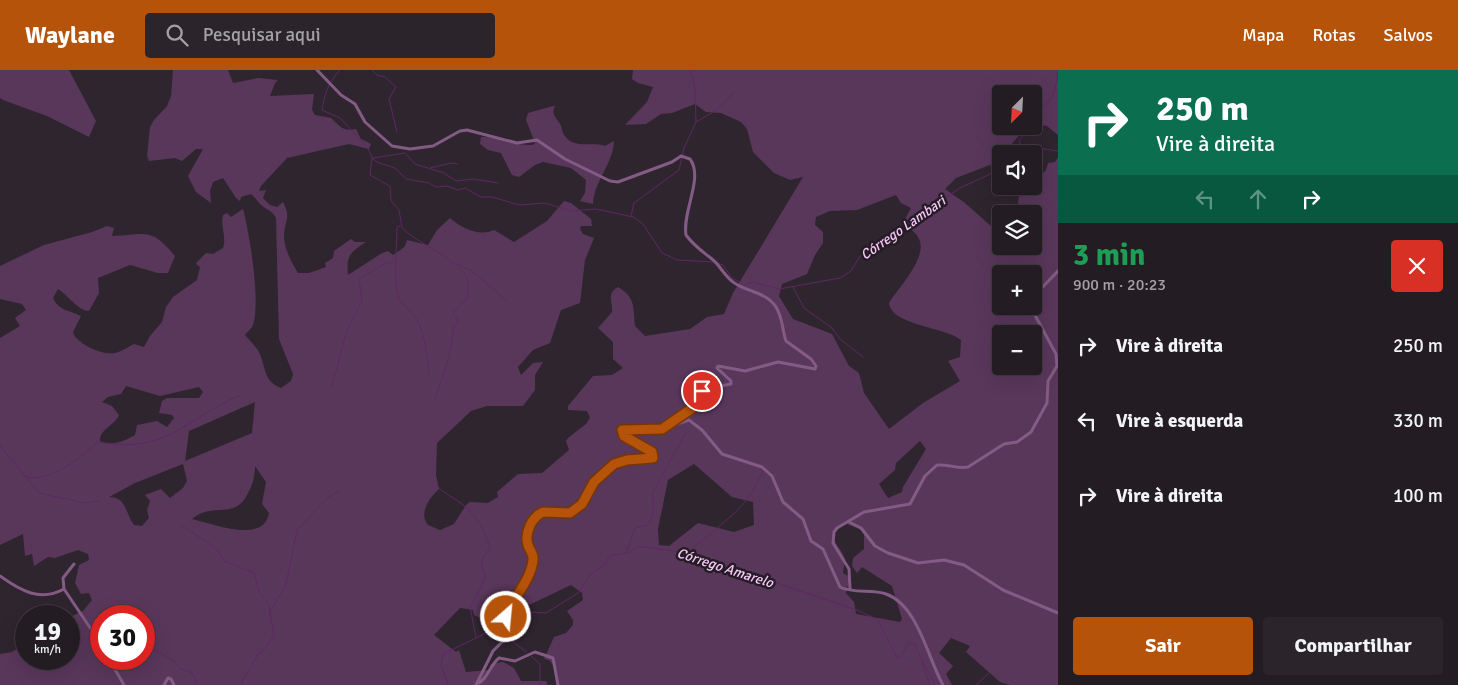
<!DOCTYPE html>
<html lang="pt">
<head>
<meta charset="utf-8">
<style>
  :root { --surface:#231c23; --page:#2b252b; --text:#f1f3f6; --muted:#a3a1a6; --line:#403a41; --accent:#b45309 }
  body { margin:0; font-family:Signika,sans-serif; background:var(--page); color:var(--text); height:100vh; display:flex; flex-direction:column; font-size:19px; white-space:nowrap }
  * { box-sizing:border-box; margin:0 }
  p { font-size:16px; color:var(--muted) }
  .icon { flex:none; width:28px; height:28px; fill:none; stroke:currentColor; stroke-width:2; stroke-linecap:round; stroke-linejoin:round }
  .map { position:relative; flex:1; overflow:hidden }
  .panel { display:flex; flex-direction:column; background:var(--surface); width:400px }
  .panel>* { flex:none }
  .banner { background:#0b6e4f; color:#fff; overflow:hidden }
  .needle { width:32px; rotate:204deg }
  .controls { position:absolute; left:992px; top:15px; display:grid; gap:10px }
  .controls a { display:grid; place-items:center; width:50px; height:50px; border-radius:5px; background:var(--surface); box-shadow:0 5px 20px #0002,0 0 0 1px var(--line); font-size:25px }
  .speed { position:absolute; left:15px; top:535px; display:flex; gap:10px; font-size:25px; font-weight:700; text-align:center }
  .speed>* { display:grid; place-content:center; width:65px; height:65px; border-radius:50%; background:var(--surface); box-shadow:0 5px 20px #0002,0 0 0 1px var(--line); line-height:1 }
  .speed small { font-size:12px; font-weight:400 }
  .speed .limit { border:8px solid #d22; background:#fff; color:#111 }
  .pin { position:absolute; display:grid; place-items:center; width:42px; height:42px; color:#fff; margin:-21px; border:2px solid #fff; border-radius:50%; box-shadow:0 1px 5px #0007 }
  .me { position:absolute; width:55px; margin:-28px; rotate:27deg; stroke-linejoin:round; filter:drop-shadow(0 0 4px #0008) }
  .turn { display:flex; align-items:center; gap:18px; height:105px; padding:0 15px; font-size:22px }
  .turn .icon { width:65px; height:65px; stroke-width:2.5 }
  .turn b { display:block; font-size:35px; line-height:42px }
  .lanes { display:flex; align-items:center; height:48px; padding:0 15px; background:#0003; justify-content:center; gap:25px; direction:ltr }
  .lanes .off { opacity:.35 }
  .round { display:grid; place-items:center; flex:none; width:52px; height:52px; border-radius:5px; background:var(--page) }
  .head { display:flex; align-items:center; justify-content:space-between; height:85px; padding:0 15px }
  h1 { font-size:30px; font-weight:700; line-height:38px; color:#1e9e55 }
  .primary-button { display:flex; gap:10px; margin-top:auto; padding:10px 15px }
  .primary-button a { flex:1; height:58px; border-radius:5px; background:var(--accent); color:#fff; font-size:20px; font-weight:700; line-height:58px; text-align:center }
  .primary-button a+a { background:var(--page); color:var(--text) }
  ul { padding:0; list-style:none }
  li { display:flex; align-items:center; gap:15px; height:75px; padding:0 15px }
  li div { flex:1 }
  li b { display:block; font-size:19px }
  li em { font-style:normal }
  header { display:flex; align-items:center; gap:30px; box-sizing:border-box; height:70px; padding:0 25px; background:var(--accent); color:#fff }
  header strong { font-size:24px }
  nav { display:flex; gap:28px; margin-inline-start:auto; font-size:18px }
  .search { width:350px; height:45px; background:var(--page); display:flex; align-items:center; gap:12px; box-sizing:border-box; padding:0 18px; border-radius:5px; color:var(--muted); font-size:19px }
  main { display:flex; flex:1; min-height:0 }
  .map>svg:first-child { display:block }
</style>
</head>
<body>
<header>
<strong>Waylane</strong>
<div class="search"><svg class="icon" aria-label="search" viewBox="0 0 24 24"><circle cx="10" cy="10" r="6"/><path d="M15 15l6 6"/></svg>Pesquisar aqui</div>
<nav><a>Mapa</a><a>Rotas</a><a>Salvos</a></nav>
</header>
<main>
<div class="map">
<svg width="1058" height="615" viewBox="0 0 1058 615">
  <rect width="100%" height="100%" fill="#2f252f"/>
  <path fill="#59375b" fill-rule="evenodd" d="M0 0H69L96 51 89 67 47 46 3 30 0 28Z
    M173 0H228L233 13 258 8 278 10 275 13 270 26 314 24 312 40 315 45 331 48C340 56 342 62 356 59L361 69 371 74 369 79 349 74 287 88 261 116 259 121 266 120 263 128 270 135 277 137 283 132C292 149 284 151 284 166 284 179 292 193 298 203H309L326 197 325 193 333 188 334 181 351 169 355 172H366C349 183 346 187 348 205L382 183 388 181 393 185C399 181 406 178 407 170L428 175 437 160 450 148C461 158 480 167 494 160L514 172 547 151 564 131 571 133 591 149 592 156H581L580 159 583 164 594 168 585 190 580 233 561 240 550 273 533 280 518 297 521 305 533 293 543 292 535 305V320L523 336H487L471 341 437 373 436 405 439 419C430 427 418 443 428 455L440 460 454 454 466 435 470 432 488 433 498 427 497 422 518 404 542 403 569 380 566 371 568 368 586 354 590 348 587 341 568 340V336L593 306 612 305 623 298 613 289V272L598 258 612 242C613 231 606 224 618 217 636 228 633 237 635 256L645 266 690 259 707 247 724 244 733 223 803 107 790 110 774 103 753 82 747 59 741 52 721 43 706 42 695 34 672 43 661 44 646 54 625 55 647 32 653 17 638 13 632 9 633 0H1058V65L1047 56 1034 54V24H1001V56H1026L1023 61 995 93 956 108 945 119 965 133 1001 165V176H1034V144H1018C1017 132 1018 116 1034 116V112L1046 100 1048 93 1055 92 1058 87V615H1010L1000 612 966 582 970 576 951 568 939 583 953 596 946 604 952 615H556L554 596 549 590 544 589 554 567 566 563 573 555V550L567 541 583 530 582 523 571 515 529 535 510 551C491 538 500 543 482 549L474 545 473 540 460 538 434 565 456 582 459 580 466 602 489 600 491 594 503 592 514 598 521 611H546L548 615H0V584L12 582 26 573V589H69L70 547 83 541 92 530 89 523 81 524 75 513 79 495 89 490 88 484 78 480 55 488 48 487 34 496 32 484 25 486 23 464 0 475V268L20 256 15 248 26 240 22 234 0 229V196L44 175 92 162 107 156 114 158 112 166C146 165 150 156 175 186L168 203H158L130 195 98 208 99 223 89 241C78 241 68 225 58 219L53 228C59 241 69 240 81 246L73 262C75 273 103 286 115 283 121 282 128 277 134 274L144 277 150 266 162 252 166 237 173 227 197 210 200 197 196 194 197 192 206 183 213 184 223 178C227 167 220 157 223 145L227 143 231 147 243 139C249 160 262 238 252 257 250 260 246 263 245 265 251 272 258 278 261 287 266 301 265 312 281 318L291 311 293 304 279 269 276 148C272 140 266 140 260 134 257 131 255 127 251 124L241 127 240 131 236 128 223 108 213 112 210 121 211 133 196 122 188 106 203 79H196L182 91 175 88 149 91 147 86 150 57 154 50 167 36 171 26ZM896 125 901 133 911 138 904 151C908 159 916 161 919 169 928 188 898 218 889 233 891 255 945 257 961 270L960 287 948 291 960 311 923 333 889 359 864 323 859 303 849 296 832 264 793 249 779 226 782 214 807 204 815 185 823 173V162L815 155 816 147 830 141 857 140ZM1001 204H1034V236H1001ZM1001 264H1034V296H1001ZM126 316 160 326 199 317 203 322 199 328H167L162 331 159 343 172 345 174 348 167 357 157 351 137 355 135 365C125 371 111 377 100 371 99 360 115 355 119 345L112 336 102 332 108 327 121 324ZM255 332 252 363 185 391 189 361ZM920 371 926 379 903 417 902 422 888 428 879 414 895 400 896 393ZM183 394 187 411 183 418 170 428 161 419 145 425 150 431 147 440 149 448 142 456 134 455C125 443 127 427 109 427L135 413ZM694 394 732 427 753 432 754 455 734 462 698 453 669 476 659 475 658 459 668 410ZM255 396 266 412 262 434 269 443C264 475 211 453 192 449 213 431 235 451 248 423 253 414 255 406 255 396ZM847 454 864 461V479L853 488 852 496 857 503 862 497 892 516 902 549 900 552 856 544 854 532 846 523 850 507 843 503C843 499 845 494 845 490 843 477 819 464 847 454ZM101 546H144V589H101Z
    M553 36H555C551 45 556 47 560 54 562 57 562 62 564 65 574 80 591 71 605 76L614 71C613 94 594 111 593 134L580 131 585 123 586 110 571 98 543 92 535 95 519 107 512 105 501 83 488 80 480 74 481 67C499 66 515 76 533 75L535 73 526 50 528 43Z"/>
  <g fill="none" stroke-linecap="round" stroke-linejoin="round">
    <path stroke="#5f2762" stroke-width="1" d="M340 0C329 11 324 25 322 40L340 48 367 77 372 87 370 105 390 116 391 131 399 140 402 158C417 173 462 192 467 208 469 214 468 222 467 228L453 243 458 251 453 258C453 282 442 306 435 329
      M372 0 377 5 385 7 396 17 389 29 397 62
      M1034 51 1037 40C1054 32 1056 19 1058 0
      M696 52 715 41 735 22
      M1019 81 1020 69 1031 56
      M1015 84 1037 78 1058 81
      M372 88 377 92 395 98 406 109 429 113 436 117 447 116 458 120 465 118 481 127H492L519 135 545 133 571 141 596 139 633 147 643 154 662 183 677 190 713 192
      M373 88 405 83 415 94 444 103 456 111 473 109 498 113
      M430 98 451 93 458 94
      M631 146 634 133 679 100 684 78 696 52 695 18 690 0
      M400 156 397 157C397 178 393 206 398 225 401 236 412 240 417 250 426 266 427 288 429 306
      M717 193 723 195 732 208 744 215 753 212 779 219 840 208 851 201 860 186 960 118 1001 99
      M457 194 472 201 506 230
      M793 217 804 238 832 258 840 269 863 287
      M332 316 347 260 362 231 359 209 386 193 393 192
      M0 376 39 423 85 433 99 431
      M24 406C48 415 81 387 98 372 167 385 185 348 241 325
      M436 415C443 423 453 427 462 434 477 445 484 461 490 477L481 492 485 507 482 516 470 537 476 567
      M181 455 217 479 224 491 254 503 259 522 269 535 274 565 264 580 259 583 240 615
      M627 481 635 458C639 456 644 457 647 455 655 450 654 431 652 424L685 364
      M690 482C697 472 707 468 716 459 741 438 750 430 764 399
      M270 542 286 514 297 460 328 427 340 421
      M515 558 531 542 546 543 578 523 591 504 605 495 609 486 631 482 637 476 688 483 742 505 776 513 857 540 878 550 897 588H900L908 573 915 574C919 589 929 599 935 615
      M506 565 511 561
      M512 571 526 582
      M144 574 174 591 181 599 191 602 199 615
      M531 586 540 594V615
      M922 592 930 615
      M448 615 441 595 443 584 484 564 490 558 498 559 508 568
      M976 615 989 603"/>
    <path stroke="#835b85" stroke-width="3" d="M317 0 341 25 355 34 365 52 392 76 410 79 433 76 460 61 467 60 517 73 537 70 565 89 610 111 618 112 672 92 681 86 690 89C704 108 682 141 686 165 694 176 702 181 712 189 721 196 725 208 736 214 749 222 767 223 776 237 783 248 782 260 786 271L811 289 816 296 815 299 778 292 745 301 718 296 717 298 731 311V314L704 319 699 332 694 337 662 359
      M1034 226 1058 201
      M849 452 861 458 875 476 888 483 918 493 944 490 964 495 1003 520 1058 543
      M74 494 63 508 64 519 101 574
      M0 506C21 521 40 532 64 519
      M850 519 849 499 833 473 834 462 837 458 864 442 910 434 925 406 937 395C947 394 959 399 968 397L1004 374 1017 372 1031 362 1047 333 1048 311 1057 296 1056 284 1030 236
      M109 589 124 615
      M478 613C487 610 490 595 499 588L515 591 535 582 553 588 558 615
      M164 615 168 608 171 609 174 615
      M476 615 493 581 502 572 516 566 515 561 506 547 531 498 533 485 528 475 527 462 533 452 543 442 570 443 582 434 594 412 614 394 654 387 652 383 624 366 622 361 662 359 689 350 702 360 722 384 762 397 772 406 783 432 803 449 811 471 823 479 840 517C853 524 872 519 886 524 918 535 928 589 943 615"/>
  </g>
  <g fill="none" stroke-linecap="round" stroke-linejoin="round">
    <g stroke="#753606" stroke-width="12">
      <path id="route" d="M506 547C512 528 531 511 533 490 534 484 530 481 528 475 524 463 532 447 543 442L570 443 582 434 594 412 614 394 627 390 653 388 652 382 624 366 622 360 662 359 694 337 699 332 702 321"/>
    </g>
    <use href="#route" stroke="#b45309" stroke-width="9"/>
  </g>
  <g text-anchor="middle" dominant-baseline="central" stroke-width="5" stroke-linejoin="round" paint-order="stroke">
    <g font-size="14" font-style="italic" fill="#fac8fb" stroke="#251c25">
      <text transform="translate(903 158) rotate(-35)">Córrego Lambari</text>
      <text transform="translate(725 498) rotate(18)">Córrego Amarelo</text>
    </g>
  </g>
</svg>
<div class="controls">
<a><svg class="needle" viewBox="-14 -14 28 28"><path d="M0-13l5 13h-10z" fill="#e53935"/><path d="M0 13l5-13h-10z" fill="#a3a1a6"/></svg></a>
<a><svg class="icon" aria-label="sound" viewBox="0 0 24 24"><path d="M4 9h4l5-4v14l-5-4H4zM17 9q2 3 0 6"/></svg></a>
<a><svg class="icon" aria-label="layers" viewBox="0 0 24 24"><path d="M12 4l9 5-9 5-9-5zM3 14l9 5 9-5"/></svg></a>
<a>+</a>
<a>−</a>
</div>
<div class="speed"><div>19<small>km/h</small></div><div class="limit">30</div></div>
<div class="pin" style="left:702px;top:321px;background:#d93025"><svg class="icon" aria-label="arrive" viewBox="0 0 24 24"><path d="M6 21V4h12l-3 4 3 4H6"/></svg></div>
<svg class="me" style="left:506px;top:547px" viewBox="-20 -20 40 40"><circle r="17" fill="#b45309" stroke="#fff" stroke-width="3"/><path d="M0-11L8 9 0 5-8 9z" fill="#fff"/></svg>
</div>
<section class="panel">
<div class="banner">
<div class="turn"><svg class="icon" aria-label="right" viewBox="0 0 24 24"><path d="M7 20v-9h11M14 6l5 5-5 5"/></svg><div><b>250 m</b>Vire à direita</div></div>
<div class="lanes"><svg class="icon off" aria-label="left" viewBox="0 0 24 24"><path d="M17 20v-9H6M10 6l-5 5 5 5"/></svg><svg class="icon off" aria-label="ahead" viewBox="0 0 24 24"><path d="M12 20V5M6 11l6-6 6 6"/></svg><svg class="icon" aria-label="right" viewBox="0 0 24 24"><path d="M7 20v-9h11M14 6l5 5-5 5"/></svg></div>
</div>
<div class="head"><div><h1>3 min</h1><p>900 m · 20:23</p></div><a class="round" style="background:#d93025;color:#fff"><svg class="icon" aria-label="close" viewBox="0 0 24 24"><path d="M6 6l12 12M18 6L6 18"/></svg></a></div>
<ul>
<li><svg class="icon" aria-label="right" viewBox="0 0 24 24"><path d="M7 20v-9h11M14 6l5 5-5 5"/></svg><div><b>Vire à direita</b></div><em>250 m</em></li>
<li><svg class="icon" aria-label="left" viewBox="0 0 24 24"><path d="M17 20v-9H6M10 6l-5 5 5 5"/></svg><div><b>Vire à esquerda</b></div><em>330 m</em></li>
<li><svg class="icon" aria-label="right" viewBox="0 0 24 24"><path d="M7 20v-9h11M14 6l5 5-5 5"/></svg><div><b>Vire à direita</b></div><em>100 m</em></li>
</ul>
<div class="primary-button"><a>Sair</a><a>Compartilhar</a></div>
</section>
</main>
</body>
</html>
